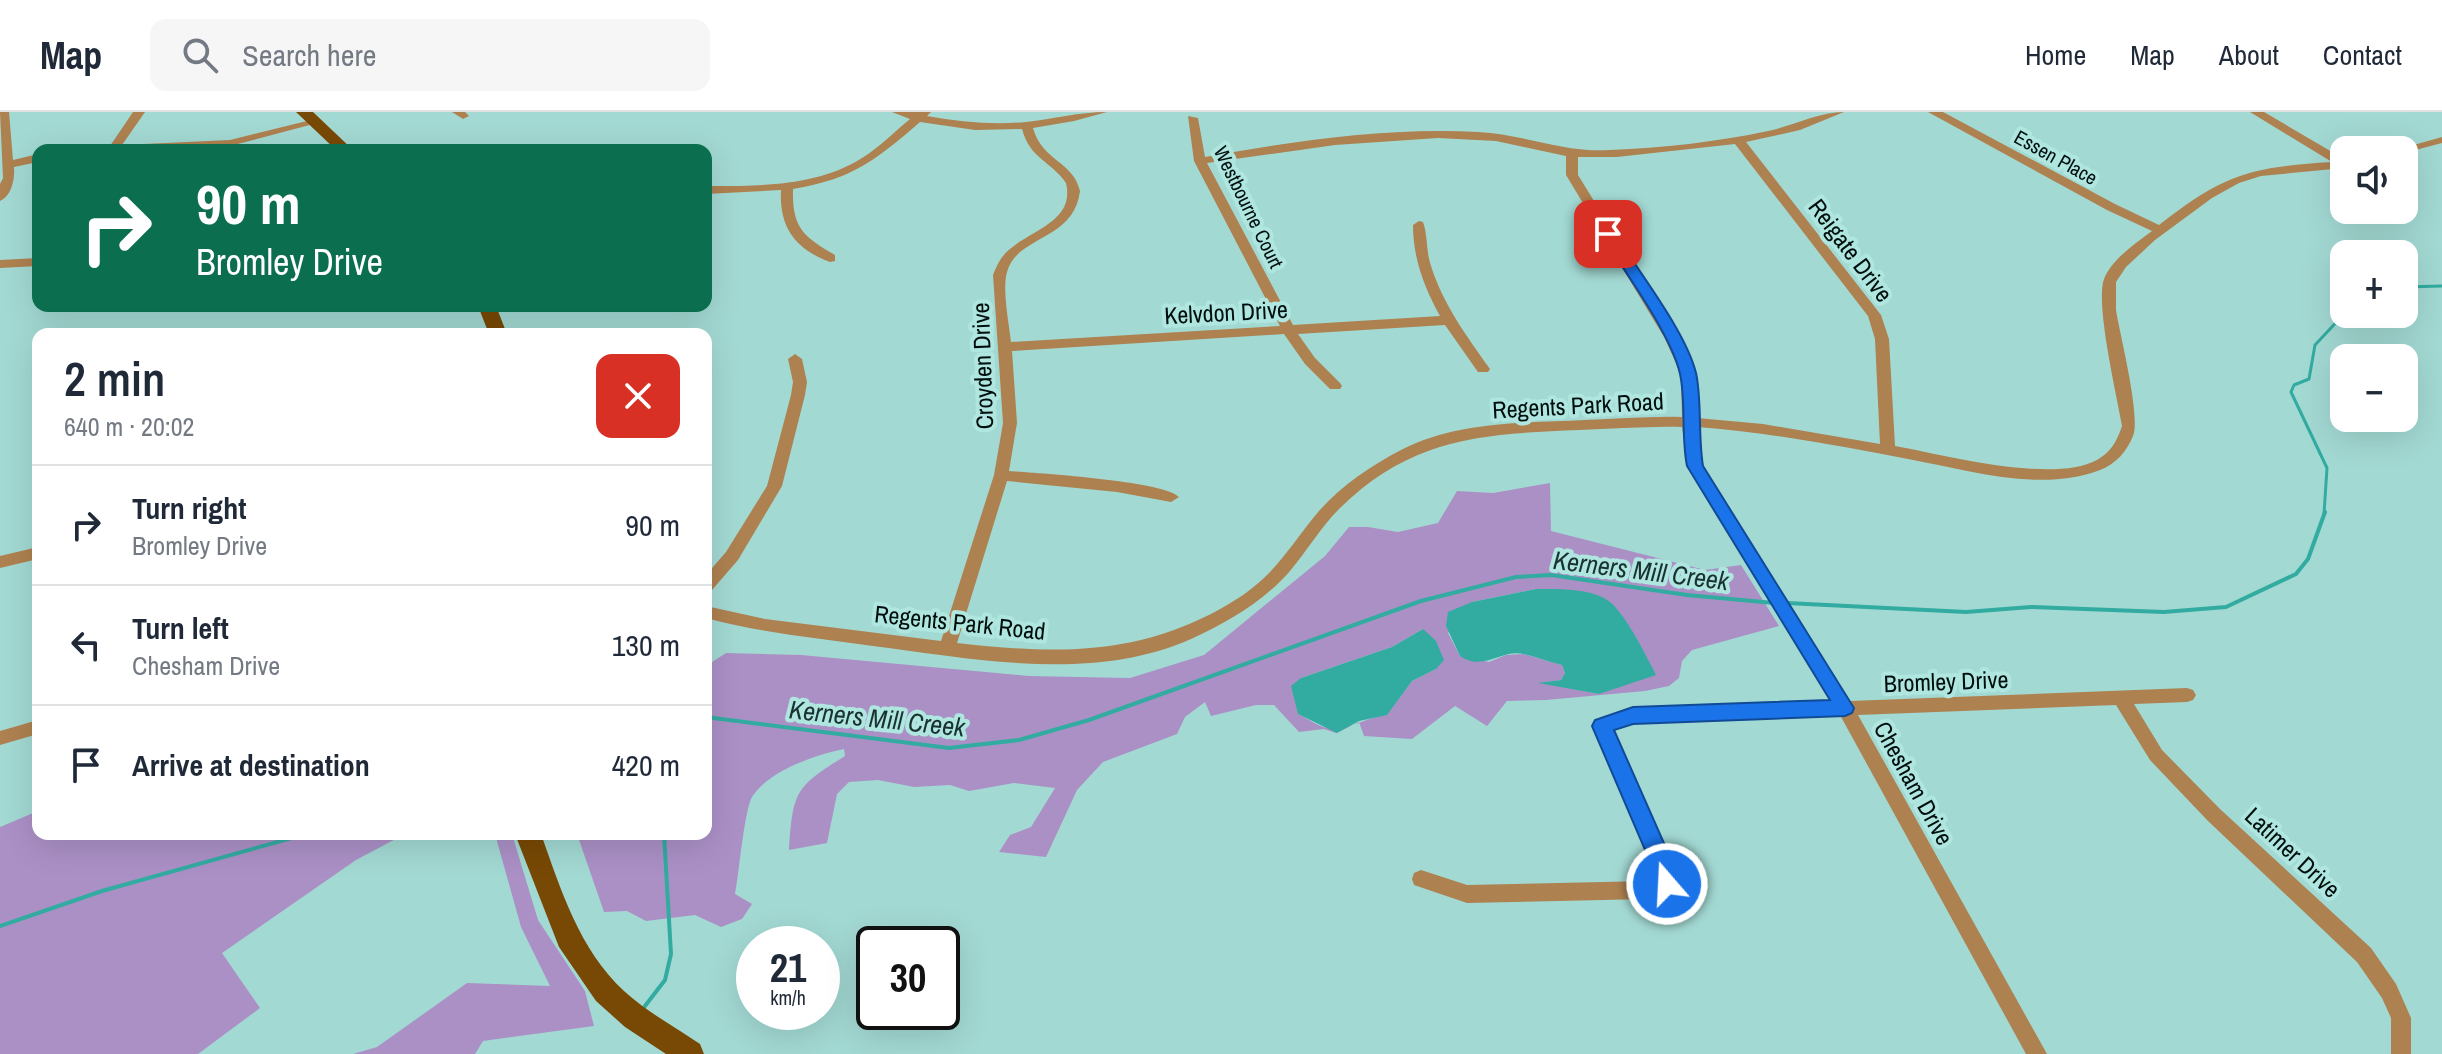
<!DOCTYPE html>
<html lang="en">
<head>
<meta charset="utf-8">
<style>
  :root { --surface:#fff; --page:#f6f6f7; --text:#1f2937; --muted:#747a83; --line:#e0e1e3 }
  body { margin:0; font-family:"Archivo Narrow",sans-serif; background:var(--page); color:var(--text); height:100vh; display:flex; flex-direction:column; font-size:30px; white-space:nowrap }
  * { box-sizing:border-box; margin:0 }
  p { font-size:26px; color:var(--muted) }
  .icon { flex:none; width:44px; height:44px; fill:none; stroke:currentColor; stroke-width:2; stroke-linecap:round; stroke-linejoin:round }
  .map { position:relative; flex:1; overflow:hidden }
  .panel { position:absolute; left:32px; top:216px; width:680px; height:512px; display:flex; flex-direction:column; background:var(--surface); border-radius:16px; box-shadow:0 8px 32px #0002 }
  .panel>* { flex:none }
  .top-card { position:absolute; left:32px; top:32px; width:680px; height:168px; border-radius:16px; box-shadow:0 8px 32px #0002; background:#0b6e4f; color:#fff; overflow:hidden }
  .tools { position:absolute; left:2330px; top:24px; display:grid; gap:16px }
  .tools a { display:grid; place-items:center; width:88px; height:88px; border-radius:16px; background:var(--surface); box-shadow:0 8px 32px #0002; font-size:40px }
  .speed { position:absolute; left:736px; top:814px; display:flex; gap:16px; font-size:40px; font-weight:700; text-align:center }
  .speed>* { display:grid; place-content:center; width:104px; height:104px; border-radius:50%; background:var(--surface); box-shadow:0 8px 32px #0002; line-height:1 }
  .speed small { font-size:20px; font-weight:400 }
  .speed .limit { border:4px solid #111; border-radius:12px; background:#fff; color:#111 }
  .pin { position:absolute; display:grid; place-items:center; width:68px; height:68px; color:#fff; margin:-34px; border-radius:16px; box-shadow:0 4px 12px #0006 }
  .me { position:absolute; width:88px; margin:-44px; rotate:341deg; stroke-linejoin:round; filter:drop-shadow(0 0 6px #0008) }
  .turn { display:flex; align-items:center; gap:28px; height:168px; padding:0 32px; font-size:36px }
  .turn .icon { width:104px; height:104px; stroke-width:2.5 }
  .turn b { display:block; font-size:56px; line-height:68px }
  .round { display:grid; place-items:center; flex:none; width:84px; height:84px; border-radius:16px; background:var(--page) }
  .summary { display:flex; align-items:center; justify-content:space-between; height:136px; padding:0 32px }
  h1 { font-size:48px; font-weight:600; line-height:60px }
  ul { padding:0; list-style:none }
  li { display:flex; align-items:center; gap:24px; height:120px; padding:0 32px; border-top:2px solid var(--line) }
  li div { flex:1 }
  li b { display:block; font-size:30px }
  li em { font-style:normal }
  header { display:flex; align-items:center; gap:48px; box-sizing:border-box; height:112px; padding:0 40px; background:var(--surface); border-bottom:2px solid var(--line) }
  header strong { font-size:38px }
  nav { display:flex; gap:44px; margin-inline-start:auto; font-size:28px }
  .search { width:560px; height:72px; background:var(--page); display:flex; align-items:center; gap:20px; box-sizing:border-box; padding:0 28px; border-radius:16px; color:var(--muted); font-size:30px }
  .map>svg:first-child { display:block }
</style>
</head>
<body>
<header>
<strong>Map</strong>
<div class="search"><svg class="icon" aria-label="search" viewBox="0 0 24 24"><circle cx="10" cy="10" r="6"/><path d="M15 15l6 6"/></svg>Search here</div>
<nav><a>Home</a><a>Map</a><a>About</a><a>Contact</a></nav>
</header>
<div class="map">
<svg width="2442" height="942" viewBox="0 0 2442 942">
  <rect width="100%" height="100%" fill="#a3d9d3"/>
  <path fill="#ab90c6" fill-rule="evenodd" d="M1550 371 1551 419 1705 458 1741 453 1779 514 1692 538 1682 549 1679 566 1669 574 1645 579 1546 588 1507 589 1487 614 1455 594 1412 627 1364 624 1359 610 1336 621 1324 617 1299 620 1274 593H1256L1211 604 1205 590 1185 605 1177 622 1103 650 1077 678 1046 745 999 740 1010 723 1031 715 1055 676 1014 671 969 679 950 673 914 675 878 668 849 670 837 682 827 731 789 738C793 679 795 675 845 644L844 637C815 643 768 659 752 685 744 700 739 762 735 782L752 792 742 807 721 815 695 803 646 809 627 799 604 800 577 722H706V554L726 541 801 543 1029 564 1130 566 1204 543 1325 444 1349 415H1368L1398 420 1438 411 1457 379 1493 381ZM1536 477 1589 481 1599 582 1542 571 1561 568 1565 561 1562 553 1524 542 1506 543 1489 550 1460 544 1448 521 1472 490ZM1423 517 1436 557 1412 569 1387 602C1367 606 1349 618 1328 616 1319 615 1307 606 1298 602L1301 566 1392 535Z
    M38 699V722H405L356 748 222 841 260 896 198 942H0V715Z
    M495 722H512L538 808 585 879 594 914 483 929 475 942H353L377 935 467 871 550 874 521 815Z"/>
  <path fill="#32aba1" d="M1536 477C1558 477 1584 476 1604 486 1623 495 1646 544 1656 563L1599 582 1538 571 1561 568 1565 561 1562 553C1550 550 1536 545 1524 542 1500 537 1484 560 1460 544L1446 514 1448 500 1472 490Z
    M1423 517 1436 529 1444 548 1436 557 1412 569 1387 603 1359 609 1337 621 1298 602 1291 574 1301 566 1392 535Z"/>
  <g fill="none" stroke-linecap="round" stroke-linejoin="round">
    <path stroke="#32aba1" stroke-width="3" d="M2404 175 2442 174
      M2324 402 2327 356 2291 280 2294 273 2309 267 2315 233 2344 202"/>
    <path stroke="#32aba1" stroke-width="4" d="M1787 491 1966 500 2031 495 2164 500 2226 495 2296 462 2308 447 2325 400
      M706 605 949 636 1019 628 1089 608 1421 489 1516 465 1551 463 1687 483 1774 491
      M0 814 102 779 306 722
      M645 894 665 868 671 842 664 722"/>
    <path fill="#ae8150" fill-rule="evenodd" d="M0 0H9L13 48 38 42V50L14 55C15 66 12 84 0 89V72L3 66Z
      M133 0H145L122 33 230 28 315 7 321 10 230 34 95 38 110 34Z
      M452 0H465L469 4 463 7Z
      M892 0H931L927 4C960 10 993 13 1026 10 1053 7 1079 0 1107 0L1074 9 1033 16C1042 49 1073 49 1080 79 1074 129 1017 123 1007 160 1002 177 1009 212 1011 230L1280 214 1194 49 1188 4 1198 6 1205 45C1294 29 1387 15 1478 20 1523 22 1564 41 1610 38 1662 36 1716 30 1768 19 1793 14 1818 0 1844 0L1800 18 1746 30 1881 203 1889 227 1895 334C1945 343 2052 372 2097 348 2111 340 2117 329 2122 314 2117 284 2095 192 2104 167 2112 147 2136 131 2152 119L2107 98 1928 0H1943L2115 92 2159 113C2224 62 2250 55 2332 50L2250 0H2264L2344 47V56L2261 64 2239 71 2212 86 2155 128 2126 155 2116 170V198C2120 223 2141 305 2133 324 2127 339 2116 352 2100 358 2041 381 1968 358 1908 347 1838 334 1768 320 1697 315L1702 354 1850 589 2187 576 2193 578 2196 583 2193 588 2187 590 2134 592 2162 638 2220 697 2371 836 2396 872 2411 906V942H2391V906L2382 886 2357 850 2208 709 2150 648 2116 593 1858 603 2047 942H2026L1840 603 1633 611 1612 618 1669 747 1676 772 1674 778 1648 787 1467 791 1414 773 1412 767 1414 761 1421 758 1467 773 1648 769 1656 767 1651 747 1593 614 1596 609 1633 597 1832 589 1688 354 1682 315C1648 314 1614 317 1579 318 1483 322 1412 325 1339 397 1320 416 1307 439 1290 459 1264 489 1227 511 1191 527 1092 571 976 547 873 534 817 526 761 521 706 506V494L765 507 941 529 994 363 1003 311 993 163C997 153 1001 144 1010 137 1033 117 1075 109 1066 71 1051 49 1030 47 1022 17L975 18 920 10C876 48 853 67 793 77 792 116 803 124 835 143V149L830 150C795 137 779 115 781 78L706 82V74C758 74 816 75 862 46 880 35 894 20 910 7ZM1438 26 1496 29 1566 44V63L1664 225 1681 262 1682 305C1650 304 1618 307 1585 308 1524 311 1457 309 1401 338 1372 353 1341 374 1319 399 1302 419 1288 441 1270 460 1253 478 1232 491 1211 502 1126 545 1049 541 957 531L1007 369 1117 380 1171 390 1179 385C1164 369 1038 361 1009 359L1017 311 1012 239 1284 222 1305 252 1330 277H1340L1342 274 1340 271 1315 246 1298 222 1445 213 1478 260H1488L1490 257C1466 223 1444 194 1431 154 1426 140 1428 124 1423 110L1419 109 1413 113C1413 146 1424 175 1440 204L1293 213 1207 51 1335 33ZM1735 32 1868 204 1875 227 1880 332 1763 312 1697 306 1695 262 1678 225 1578 63V45H1617Z
      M2442 25V31L2404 41V38H2396Z
      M38 146V154L0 156V148Z
      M96 194 94 197 81 199 74 195Z
      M795 242 802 247 807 270 805 283 782 374 738 448 712 478 706 480V463L726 440 767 374 791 283 793 270 788 247Z
      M38 435V447L0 456V444Z
      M38 608V622L0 633V619Z"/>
    <path fill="#784904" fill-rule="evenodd" d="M296 0H313L353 38H336Z
      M478 194H496L507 222H489Z
      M515 722H541C561 778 579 837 624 879 647 900 675 915 700 932L704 942H666L625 915 596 889 559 835Z"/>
  </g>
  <path fill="#1a73e8" stroke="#114b97" stroke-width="2" d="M1608 118 1615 122C1639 160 1686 220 1696 261 1702 287 1698 325 1703 354L1854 596 1852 601 1845 604 1633 612 1614 618 1671 747 1678 772 1675 779 1667 781 1660 779 1649 747 1592 614 1595 608 1633 595 1830 588 1687 354C1681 324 1686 288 1680 262 1671 222 1624 159 1601 122Z"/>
  <g text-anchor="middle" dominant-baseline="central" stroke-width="8" stroke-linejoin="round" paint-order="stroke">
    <g font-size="20" fill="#000f0d" stroke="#b0e6e0">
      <text transform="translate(2056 45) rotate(29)">Essen Place</text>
      <text transform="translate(1249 95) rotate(64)">Westbourne Court</text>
    </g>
    <g font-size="24" fill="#000f0d" stroke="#b0e6e0">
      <text transform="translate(1851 138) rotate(53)">Reigate Drive</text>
      <text transform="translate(1226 200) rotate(-3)">Kelvdon Drive</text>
      <text transform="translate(982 254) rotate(-92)">Croyden Drive</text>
      <text transform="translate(1578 293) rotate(-3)">Regents Park Road</text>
      <text transform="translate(960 510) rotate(6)">Regents Park Road</text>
      <text transform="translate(1946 569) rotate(-2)">Bromley Drive</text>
      <text transform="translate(1914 671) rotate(61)">Chesham Drive</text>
      <text transform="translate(2293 740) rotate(43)">Latimer Drive</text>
    </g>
    <g font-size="26" font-style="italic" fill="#193230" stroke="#b0e6e0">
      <text transform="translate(1641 458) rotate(7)">Kerners Mill Creek</text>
      <text transform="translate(877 606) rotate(6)">Kerners Mill Creek</text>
    </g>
  </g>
</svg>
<div class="tools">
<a><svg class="icon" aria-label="sound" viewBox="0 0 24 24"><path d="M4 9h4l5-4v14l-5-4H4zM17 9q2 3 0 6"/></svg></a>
<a>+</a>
<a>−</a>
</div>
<div class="speed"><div>21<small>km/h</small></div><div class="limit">30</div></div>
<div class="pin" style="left:1608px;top:122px;background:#d93025"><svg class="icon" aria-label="arrive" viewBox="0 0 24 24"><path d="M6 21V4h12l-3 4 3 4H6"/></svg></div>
<svg class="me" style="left:1667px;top:772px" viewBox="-20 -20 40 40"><circle r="17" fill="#1a73e8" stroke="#fff" stroke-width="3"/><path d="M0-11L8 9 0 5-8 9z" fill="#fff"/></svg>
<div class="top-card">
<div class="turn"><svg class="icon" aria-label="right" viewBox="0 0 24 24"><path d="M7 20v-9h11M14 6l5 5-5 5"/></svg><div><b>90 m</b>Bromley Drive</div></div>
</div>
<section class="panel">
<div class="summary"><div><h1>2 min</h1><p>640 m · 20:02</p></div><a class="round" style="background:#d93025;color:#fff"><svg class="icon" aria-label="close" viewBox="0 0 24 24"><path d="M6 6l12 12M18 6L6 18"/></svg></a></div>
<ul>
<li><svg class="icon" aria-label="right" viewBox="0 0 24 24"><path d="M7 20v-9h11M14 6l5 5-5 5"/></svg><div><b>Turn right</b><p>Bromley Drive</p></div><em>90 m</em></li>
<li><svg class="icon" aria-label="left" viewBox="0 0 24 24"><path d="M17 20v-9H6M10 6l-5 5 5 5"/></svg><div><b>Turn left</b><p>Chesham Drive</p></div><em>130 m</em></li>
<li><svg class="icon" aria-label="arrive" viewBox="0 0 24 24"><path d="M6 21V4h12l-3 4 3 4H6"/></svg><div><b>Arrive at destination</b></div><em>420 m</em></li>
</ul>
</section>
</div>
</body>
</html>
